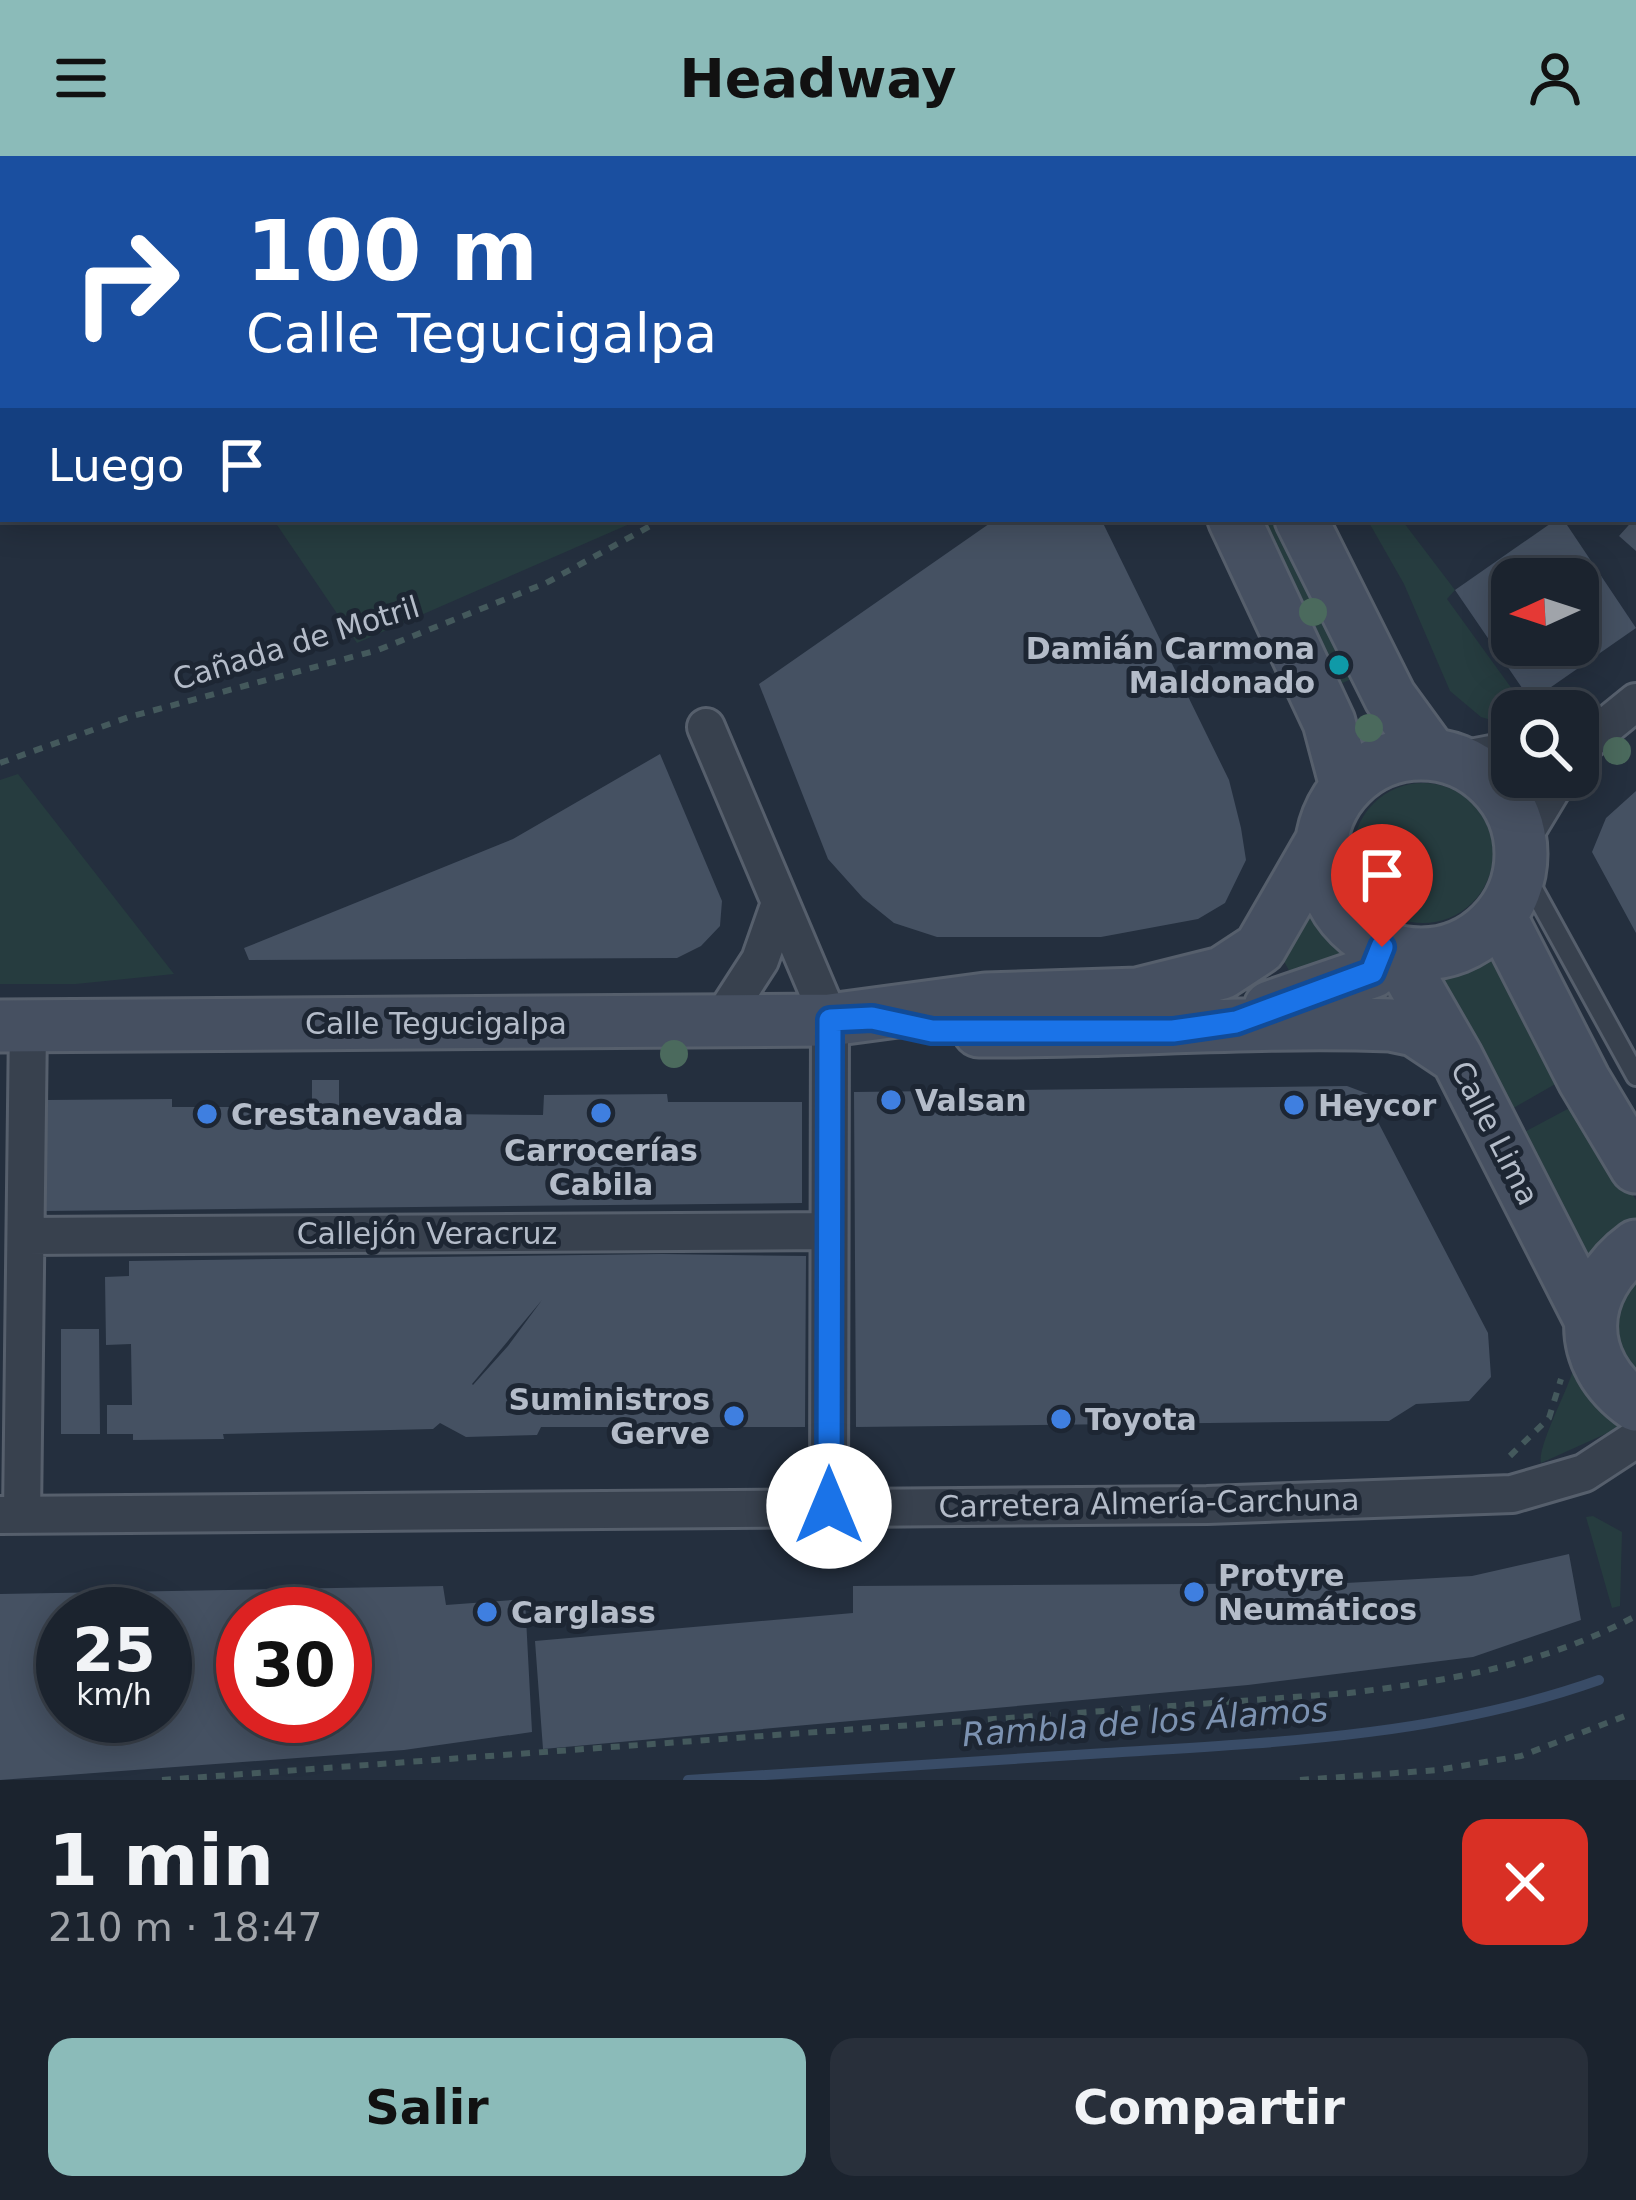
<!DOCTYPE html>
<html lang="es">
<head>
<meta charset="utf-8">
<style>
  :root { --surface:#1b232e; --page:#282f3a; --text:#f1f3f6; --muted:#a0a4aa; --line:#39404a; --accent:#8bbbb9 }
  body { margin:0; font-family:"DejaVu Sans",sans-serif; background:var(--page); color:var(--text); height:100vh; display:flex; flex-direction:column; font-size:45px; white-space:nowrap }
  * { box-sizing:border-box; margin:0 }
  p { font-size:39px; color:var(--muted) }
  .icon { flex:none; width:66px; height:66px; fill:none; stroke:currentColor; stroke-width:2; stroke-linecap:round; stroke-linejoin:round }
  .map { position:relative; height:1624px; overflow:hidden }
  .side { display:flex; flex-direction:column; background:var(--surface); flex:1 }
  .side>* { flex:none }
  .hud { position:absolute; left:0px; top:0px; width:1638px; height:366px; box-shadow:0 6px 30px #0003,0 0 0 3px var(--line); background:#1a4fa0; color:#fff; overflow:hidden }
  .needle { width:78px; rotate:267deg }
  .fabs { position:absolute; left:1491px; top:402px; display:grid; gap:24px }
  .fabs a { display:grid; place-items:center; width:108px; height:108px; border-radius:24px; background:var(--surface); box-shadow:0 6px 30px #0003,0 0 0 3px var(--line); font-size:60px }
  .speed { position:absolute; left:36px; top:1431px; display:flex; gap:24px; font-size:60px; font-weight:700; text-align:center }
  .speed>* { display:grid; place-content:center; width:156px; height:156px; border-radius:50%; background:var(--surface); box-shadow:0 6px 30px #0003,0 0 0 3px var(--line); line-height:1 }
  .speed small { font-size:30px; font-weight:400 }
  .speed .limit { border:18px solid #d22; background:#fff; color:#111 }
  .pin { position:absolute; display:grid; place-items:center; width:102px; height:102px; color:#fff; margin:-123px -51px; border-radius:50% 50% 50% 0; rotate:-45deg; box-shadow:0 0 12px #0007 }
  .pin .icon { rotate:45deg }
  .me { position:absolute; width:132px; margin:-66px; rotate:0deg; stroke-linejoin:round; filter:drop-shadow(0 0 9px #0008) }
  .turn { display:flex; align-items:center; gap:42px; height:252px; padding:0 48px; font-size:54px }
  .turn .icon { width:156px; height:156px; stroke-width:2.5 }
  .turn b { display:block; font-size:84px; line-height:102px }
  .then { display:flex; align-items:center; height:114px; padding:0 48px; background:#0003; gap:24px; font-size:45px }
  .round { display:grid; place-items:center; flex:none; width:126px; height:126px; border-radius:24px; background:var(--page) }
  .headline { display:flex; align-items:center; justify-content:space-between; height:204px; padding:0 48px }
  h1 { font-size:72px; font-weight:700; line-height:90px }
  .button { display:flex; gap:24px; margin-top:auto; padding:24px 48px }
  .button a { flex:1; height:138px; border-radius:24px; background:var(--accent); color:#111; font-size:48px; font-weight:700; line-height:138px; text-align:center }
  .button a+a { background:var(--page); color:var(--text) }
  header { display:flex; justify-content:space-between; align-items:center; height:156px; padding:0 48px; background:var(--accent); color:#111; font-size:54px; font-weight:700 }
  .map>svg:first-child { display:block }
</style>
</head>
<body>
<header><svg class="icon" aria-label="menu" viewBox="0 0 24 24"><path d="M4 6h16M4 12h16M4 18h16"/></svg>Headway<svg class="icon" aria-label="person" viewBox="0 0 24 24"><circle cx="12" cy="8" r="4"/><path d="M4 21q1-7 8-7t8 7"/></svg></header>
<div class="map">
<svg width="1636" height="1624" viewBox="0 0 1636 1624">
  <rect width="100%" height="100%" fill="#242f3e"/>
  <path fill="#263c3f" d="M273 363H641L357 487Z
    M1255 363H1280L1360 519 1334 531Z
    M1367 363H1401L1455 434 1447 443 1528 555H1512V570L1481 561 1450 535 1404 428Z
    M1376 554 1394 583 1360 599 1350 567Z
    M18 618 174 818 76 828H0V624Z
    M1353 697a70 70 0 1 1 140 0a70 70 0 1 1-140 0Z
    M1310 743 1330 778 1364 808 1296 827 1276 791Z
    M1496 796 1564 923 1503 958 1428 822Z
    M1577 948 1636 1044V1064L1610 1077 1579 1113 1515 981Z
    M1636 1120V1218C1607 1181 1612 1159 1636 1120Z
    M1573 1214 1591 1246 1623 1270 1541 1307C1537 1291 1567 1236 1573 1214Z
    M1593 1360 1622 1376 1620 1450 1612 1452 1586 1361Z"/>
  <g fill="none" stroke-linecap="round" stroke-linejoin="round">
    <path stroke="#394c67" stroke-width="10" d="M688 1624C828 1614 967 1605 1106 1597 1272 1587 1441 1580 1599 1524"/>
  </g>
  <path fill="#455162" fill-rule="evenodd" d="M1636 361V395L1619 380Z
    M996 363H1101L1229 624 1241 672 1246 704 1225 747 1198 763 1101 781H937L894 767 863 742 828 703 759 528Z
    M1557 363H1563L1636 472 1531 545 1455 434ZM1512 423H1578V489H1512Z
    M660 598 722 745 720 770 701 790 677 802 249 804 244 792 513 683Z
    M1636 635V777L1592 696 1606 662Z
    M312 924H339V951L440 950V958L543 959 544 939 667 938 668 946H802V1047L45 1055V944L172 943V951H312Z
    M1347 930 1379 942 1378 966 1488 1177 1491 1221 1469 1245 1416 1248 1389 1265 856 1271 854 936Z
    M662 1098 806 1100 805 1271H541L537 1279 466 1281 440 1267 433 1273 223 1278 224 1283 133 1284V1278H107V1249H132L131 1188 106 1189 105 1121 129 1120V1105ZM542 1144 508 1190 473 1229 472 1228Z
    M61 1173H99L100 1278H61Z
    M1569 1398 1581 1464 1473 1501 1248 1529 543 1593 535 1485 853 1457V1430L1346 1427 1472 1420Z
    M443 1430 446 1449 525 1443 532 1576 404 1594 0 1624V1438ZM63 1458H165V1560H63ZM243 1458H345V1560H243Z"/>
  <g fill="none" stroke-linecap="round" stroke-linejoin="round">
    <g stroke="#565f6c" stroke-width="24">
      <path id="lane" d="M1521 711 1636 920"/>
    </g>
    <g stroke="#565f6c" stroke-width="42">
      <path id="street" d="M706 571 830 864 829 1350
        M1578 593 1636 546
        M1460 604 1512 594
        M1521 684 1559 621
        M720 866 760 804 780 747
        M26 1080 829 1075
        M0 1359 1207 1349 1512 1338 1584 1317 1636 1283
        M22 1359 28 869"/>
    </g>
    <g stroke="#565f6c" stroke-width="57">
      <path id="secondary" d="M983 0 986 3
        M1054 0 1057 3
        M1234 363 1329 566 1346 630
        M1301 363 1390 541 1430 596
        M1321 698a100 100 0 1 1 200 0a100 100 0 1 1-200 0Z
        M1500 760 1584 924 1636 1011
        M1396 796 1457 902 1589 1161
        M1270 851 1372 816 1382 791
        M0 870 830 864 986 843 1138 838 1222 817 1260 792 1320 688
        M979 875C1117 876 1254 864 1391 869L1415 874 1457 902
        M1636 1090C1577 1133 1574 1206 1636 1249"/>
    </g>
    <path stroke="#44595c" stroke-width="6" stroke-dasharray="9 9" stroke-linecap="butt" d="M0 607 129 561 378 494 546 427 663 363
      M1510 1300 1549 1262 1561 1223
      M162 1624 1349 1537C1448 1525 1542 1509 1632 1462
      M1300 1624 1438 1614 1521 1600 1625 1560"/>
    <use href="#lane" stroke="#38414e" stroke-width="18"/>
    <use href="#street" stroke="#38414e" stroke-width="36"/>
    <use href="#secondary" stroke="#465061" stroke-width="51"/>
  </g>
  <g fill="#4b6a5d">
    <circle cx="1313" cy="456" r="14"/>
    <circle cx="1369" cy="572" r="14"/>
    <circle cx="1617" cy="595" r="14"/>
    <circle cx="674" cy="898" r="14"/>
  </g>
  <g fill="none" stroke-linecap="round" stroke-linejoin="round">
    <g stroke="#114b97" stroke-width="30">
      <path id="route" d="M829 1350 830 864 872 862 932 875H1173L1236 866 1372 816 1382 791"/>
    </g>
    <use href="#route" stroke="#1a73e8" stroke-width="21"/>
  </g>
  <circle fill="#0f9aa8" stroke="#1d2633" stroke-width="4.5" cx="1339" cy="509" r="12"/>
  <g fill="#3f7fe0" stroke="#1d2633" stroke-width="4.5">
    <circle cx="891" cy="944" r="12"/>
    <circle cx="1294" cy="949" r="12"/>
    <circle cx="601" cy="957" r="12"/>
    <circle cx="207" cy="958" r="12"/>
    <circle cx="734" cy="1260" r="12"/>
    <circle cx="1061" cy="1263" r="12"/>
    <circle cx="1194" cy="1436" r="12"/>
    <circle cx="487" cy="1456" r="12"/>
  </g>
  <g text-anchor="middle" dominant-baseline="central" stroke-width="10" stroke-linejoin="round" paint-order="stroke">
    <g font-size="30" fill="#b4bcc9" stroke="#1d2633">
      <text transform="translate(296 487) rotate(-17)">Cañada de Motril</text>
      <text x="436" y="867">Calle Tegucigalpa</text>
      <text transform="translate(1495 977) rotate(63)">Calle Lima</text>
      <text x="427" y="1077">Callejón Veracruz</text>
      <text transform="translate(1149 1347) rotate(-1)">Carretera Almería-Carchuna</text>
    </g>
    <g font-size="30" font-weight="bold" fill="#b4bcc9" stroke="#1d2633" text-anchor="start">
      <text x="1315" y="492" text-anchor="end">Damián Carmona<tspan x="1315" dy="34">Maldonado</tspan></text>
      <text x="915" y="944">Valsan</text>
      <text x="1318" y="949">Heycor</text>
      <text x="231" y="958">Crestanevada</text>
      <text x="601" y="994" text-anchor="middle">Carrocerías<tspan x="601" dy="34">Cabila</tspan></text>
      <text x="710" y="1243" text-anchor="end">Suministros<tspan x="710" dy="34">Gerve</tspan></text>
      <text x="1085" y="1263">Toyota</text>
      <text x="1218" y="1419">Protyre<tspan x="1218" dy="34">Neumáticos</tspan></text>
      <text x="511" y="1456">Carglass</text>
    </g>
    <g font-size="33" font-style="italic" fill="#7c92b1" stroke="#1d2633">
      <text transform="translate(1145 1566) rotate(-4)">Rambla de los Álamos</text>
    </g>
  </g>
</svg>
<div class="fabs">
<a><svg class="needle" viewBox="-14 -14 28 28"><path d="M0-13l5 13h-10z" fill="#e53935"/><path d="M0 13l5-13h-10z" fill="#a0a4aa"/></svg></a>
<a><svg class="icon" aria-label="search" viewBox="0 0 24 24"><circle cx="10" cy="10" r="6"/><path d="M15 15l6 6"/></svg></a>
</div>
<div class="speed"><div>25<small>km/h</small></div><div class="limit">30</div></div>
<div class="pin" style="left:1382px;top:791px;background:#d93025"><svg class="icon" aria-label="arrive" viewBox="0 0 24 24"><path d="M6 21V4h12l-3 4 3 4H6"/></svg></div>
<svg class="me" style="left:829px;top:1350px" viewBox="-20 -20 40 40"><circle r="19" fill="#fff"/><path d="M0-13L10 11 0 6-10 11z" fill="#1a73e8"/></svg>
<div class="hud">
<div class="turn"><svg class="icon" aria-label="right" viewBox="0 0 24 24"><path d="M7 20v-9h11M14 6l5 5-5 5"/></svg><div><b>100 m</b>Calle Tegucigalpa</div></div>
<div class="then">Luego<svg class="icon" aria-label="arrive" viewBox="0 0 24 24"><path d="M6 21V4h12l-3 4 3 4H6"/></svg></div>
</div>
</div>
<section class="side">
<div class="headline"><div><h1>1 min</h1><p>210 m · 18:47</p></div><a class="round" style="background:#d93025;color:#fff"><svg class="icon" aria-label="close" viewBox="0 0 24 24"><path d="M6 6l12 12M18 6L6 18"/></svg></a></div>
<div class="button"><a>Salir</a><a>Compartir</a></div>
</section>
</body>
</html>
